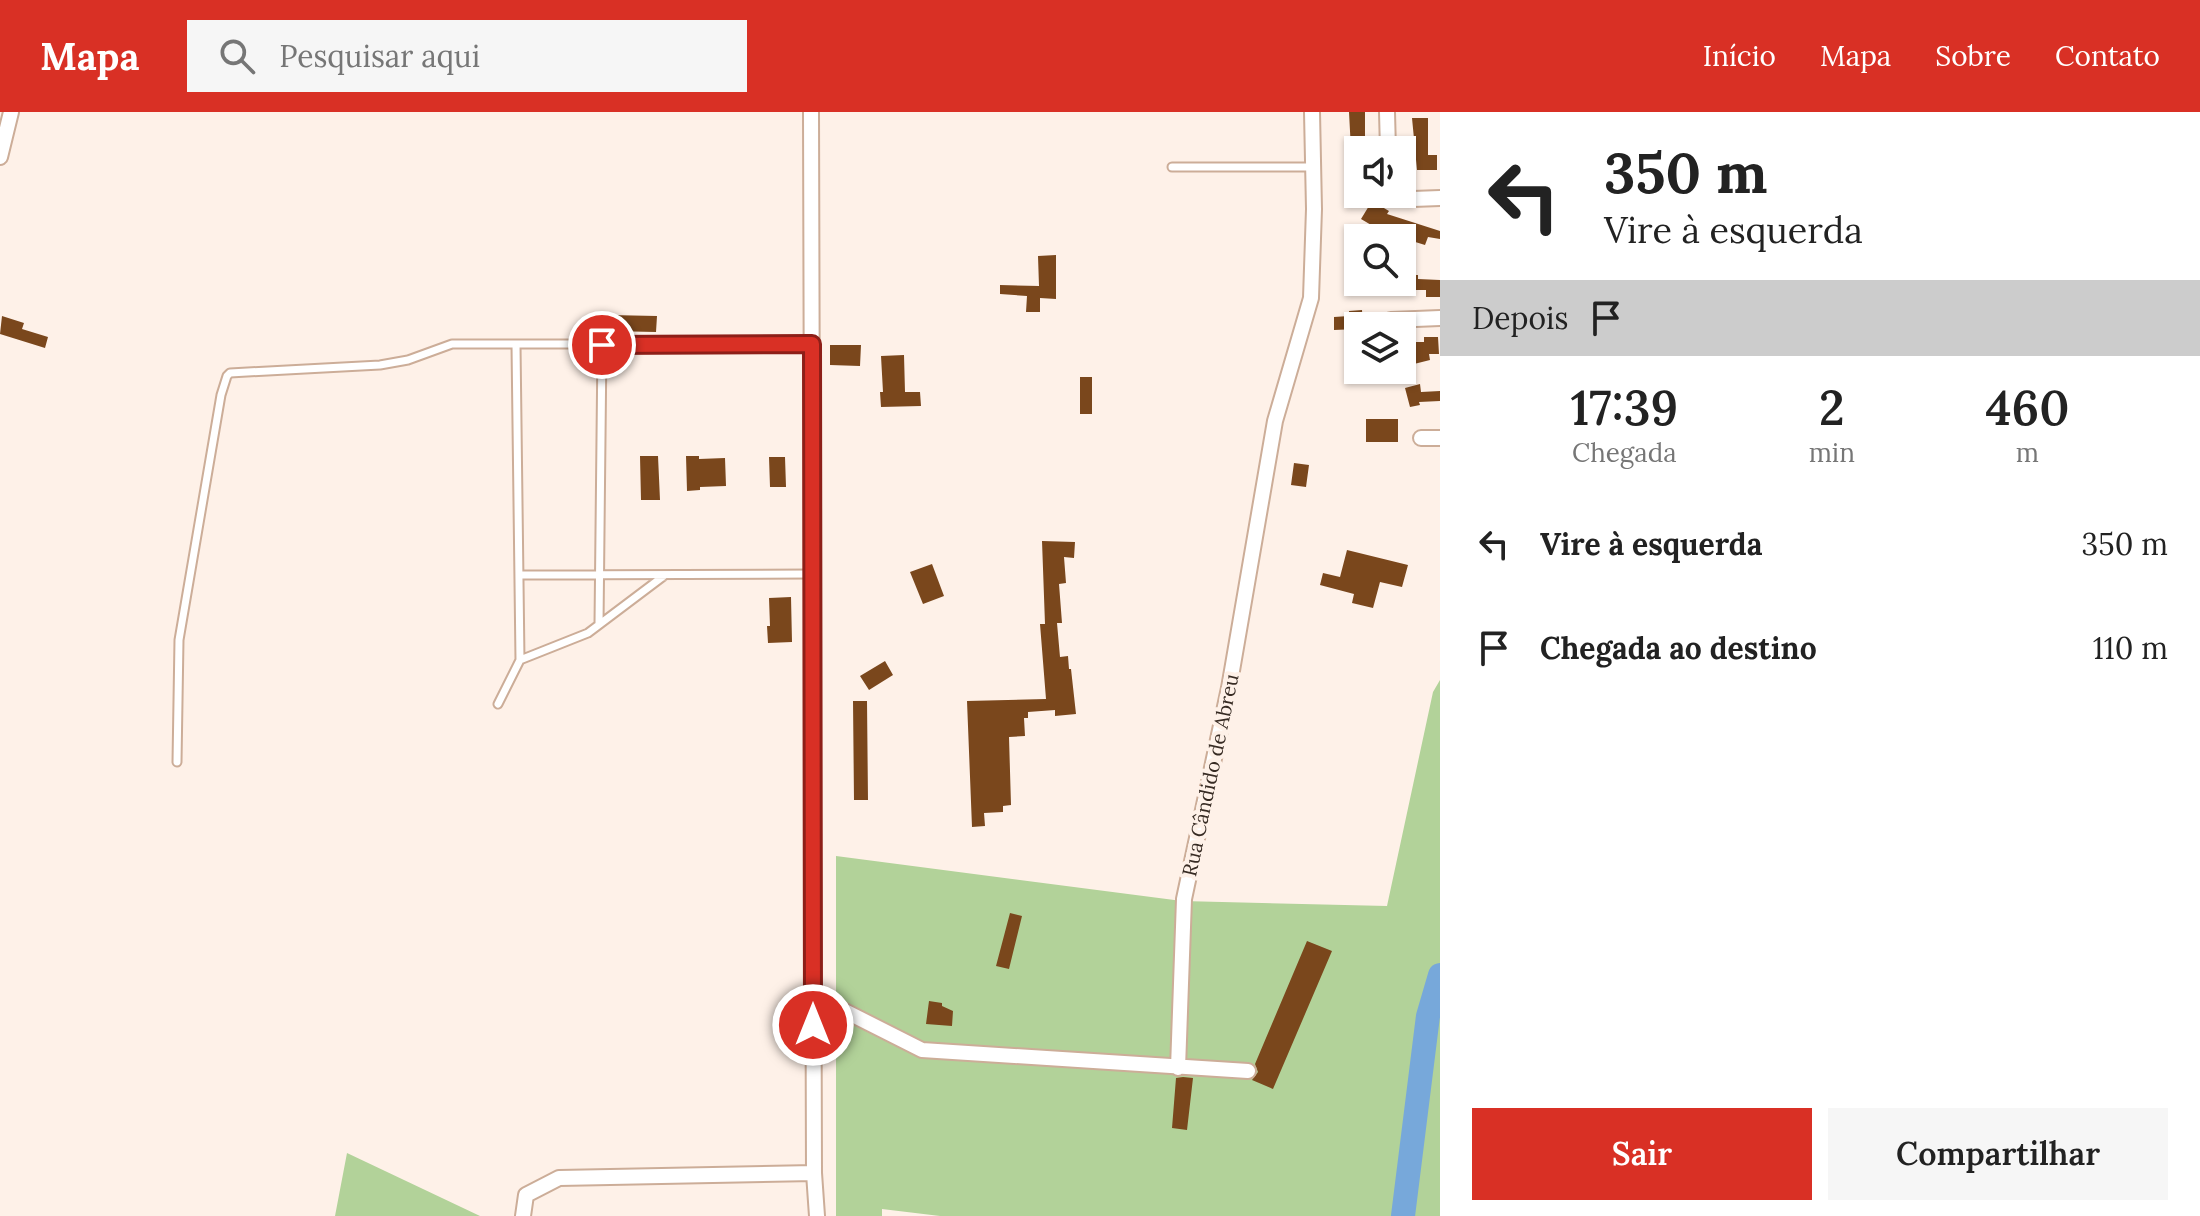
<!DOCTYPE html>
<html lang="pt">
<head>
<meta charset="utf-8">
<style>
  :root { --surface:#fff; --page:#f6f6f6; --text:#222; --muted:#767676; --accent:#d93025 }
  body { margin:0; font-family:Lora,serif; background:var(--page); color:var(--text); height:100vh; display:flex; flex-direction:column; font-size:30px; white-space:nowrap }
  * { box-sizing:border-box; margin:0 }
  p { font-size:26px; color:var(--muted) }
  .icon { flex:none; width:44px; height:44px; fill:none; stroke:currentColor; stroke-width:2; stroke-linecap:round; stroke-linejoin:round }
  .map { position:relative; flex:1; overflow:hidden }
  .sheet { display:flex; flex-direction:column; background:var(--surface); width:760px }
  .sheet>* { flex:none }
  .guide { background:#fff; color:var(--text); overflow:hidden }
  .tools { position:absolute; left:1344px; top:24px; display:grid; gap:16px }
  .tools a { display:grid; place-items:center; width:72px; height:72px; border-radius:0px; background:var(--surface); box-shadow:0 2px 6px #0004; font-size:40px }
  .pin { position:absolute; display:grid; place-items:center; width:68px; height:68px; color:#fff; margin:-34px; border:4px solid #fff; border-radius:50%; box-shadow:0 2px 8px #0007 }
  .me { position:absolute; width:88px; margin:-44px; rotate:0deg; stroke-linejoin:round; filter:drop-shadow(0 0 6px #0008) }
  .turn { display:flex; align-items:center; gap:28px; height:168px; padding:0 32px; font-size:36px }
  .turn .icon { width:104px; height:104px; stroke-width:2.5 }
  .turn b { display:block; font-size:56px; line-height:68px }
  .then { display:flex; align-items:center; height:76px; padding:0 32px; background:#0003; gap:16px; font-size:30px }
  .eta { display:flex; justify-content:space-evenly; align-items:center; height:136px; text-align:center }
  .eta b { font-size:48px; font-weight:600; line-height:56px }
  .action { display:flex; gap:16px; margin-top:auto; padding:16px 32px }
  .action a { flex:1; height:92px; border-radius:0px; background:var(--accent); color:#fff; font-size:32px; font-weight:600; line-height:92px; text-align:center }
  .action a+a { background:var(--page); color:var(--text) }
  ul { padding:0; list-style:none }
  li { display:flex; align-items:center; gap:24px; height:104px; padding:0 32px }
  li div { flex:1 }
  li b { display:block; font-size:30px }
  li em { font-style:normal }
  header { display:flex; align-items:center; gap:48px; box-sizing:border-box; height:112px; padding:0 40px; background:var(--accent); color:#fff }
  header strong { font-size:38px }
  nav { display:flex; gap:44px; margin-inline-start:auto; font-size:28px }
  .search { width:560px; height:72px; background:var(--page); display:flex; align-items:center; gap:20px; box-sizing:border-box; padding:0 28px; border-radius:0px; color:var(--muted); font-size:30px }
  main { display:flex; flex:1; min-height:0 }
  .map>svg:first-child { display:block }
</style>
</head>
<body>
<header>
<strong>Mapa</strong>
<div class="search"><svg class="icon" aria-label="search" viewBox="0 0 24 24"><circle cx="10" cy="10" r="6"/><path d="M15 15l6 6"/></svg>Pesquisar aqui</div>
<nav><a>Início</a><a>Mapa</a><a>Sobre</a><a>Contato</a></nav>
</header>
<main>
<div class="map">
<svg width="1440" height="1104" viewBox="0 0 1440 1104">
  <rect width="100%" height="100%" fill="#fef1e8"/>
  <path fill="#b2d299" d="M1440 568V1104H940L882 1097V1104H836V744L1182 789 1387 794 1433 580Z
    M347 1041 480 1104H335Z"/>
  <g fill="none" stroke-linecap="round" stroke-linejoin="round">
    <path stroke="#77a8da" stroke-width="24" d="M1403 1104 1428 904 1440 863"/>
  </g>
  <path fill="#7a471c" d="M1349 0H1365V38H1351Z
    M1412 6H1428V43H1437V58H1417Z
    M1345 44H1358V71H1345Z
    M1372 89 1389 99 1387 102 1440 119V127L1428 125 1425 133 1383 120 1361 107Z
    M1056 143V187L1040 186V200H1026L1027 184 1000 182V173L1039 174 1038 144Z
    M1402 151H1412V163H1418V167L1440 168V185H1426V178H1402Z
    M1362 198 1363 214H1358V217L1334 218V205L1349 204V199Z
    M609 203 657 204 656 220 608 219Z
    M2 204 24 211 22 217 48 225 45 236 0 222Z
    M1424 225H1438L1439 242H1429L1430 248 1402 255V230H1424Z
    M830 233H861L860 254 830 253Z
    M904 243 905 280H920L921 294 881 295 880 280H883L881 244Z
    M1080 265H1092V302H1080Z
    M1420 272 1421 280 1440 279V289L1419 290 1420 293 1410 295 1405 276Z
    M1366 307H1398V330H1366Z
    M640 344H658L660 388H641Z
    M686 344H699V347L725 346 726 374 700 375V378L687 379Z
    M769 345H785L786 375H770Z
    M1294 351 1309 353 1306 375 1291 373Z
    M1042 429 1075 430 1074 446 1064 445 1066 471 1059 472 1062 511H1057L1060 545 1068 544 1069 557H1071L1076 602 1055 604V598L1028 600V606H1024L1025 624 1009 625 1011 693 1003 694V700L984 701 985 714 972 715 967 589 1046 587 1040 512H1045Z
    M1347 438 1408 453 1402 475 1380 470 1373 496 1352 491 1354 482 1320 473 1323 461 1340 465Z
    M932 452 944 484 923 492 910 460Z
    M791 485 792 530 768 531 767 514H770L769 486Z
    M885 549 893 563 869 578 860 564Z
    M853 589H867L868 688H854Z
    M1010 801 1022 804 1009 857 996 854Z
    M1307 829 1332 839 1273 977 1252 968 1258 960 1255 952Z
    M929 889 942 891V894L953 899 952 914 926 912Z
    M1183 965 1193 966 1187 1018 1172 1016 1176 966Z"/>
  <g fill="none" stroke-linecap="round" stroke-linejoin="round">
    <g stroke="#ccad98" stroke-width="11">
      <path id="service" d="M1172 55H1313
        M516 233 520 548
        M519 463 812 462
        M599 512 602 233
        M498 592 520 548 588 521 665 463
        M177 650 179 528 221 283 227 264 230 261 380 253 408 248 452 232H812"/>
    </g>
    <g stroke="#ccad98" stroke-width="18">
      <path id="minor" d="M811 0 814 1061 817 1104
        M1387 0 1388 38
        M0 45 11 0
        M1398 82 1413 87 1440 86
        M1391 208 1440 206
        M1421 326H1440
        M813 883 922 938 1248 959
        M1178 956 1184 787 1229 576 1275 309 1311 186 1314 97 1312 0
        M523 1104 526 1083 559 1066 814 1061"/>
    </g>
    <use href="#service" stroke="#fff" stroke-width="7"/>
    <use href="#minor" stroke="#fff" stroke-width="14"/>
  </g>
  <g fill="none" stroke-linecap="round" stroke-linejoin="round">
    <g stroke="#8d1f18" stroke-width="20">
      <path id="route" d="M602 233 812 232 813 913"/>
    </g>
    <use href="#route" stroke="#d93025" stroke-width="14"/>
  </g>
  <g text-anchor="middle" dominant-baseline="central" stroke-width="8" stroke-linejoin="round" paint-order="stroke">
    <g font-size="20" fill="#372b23" stroke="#fef1e8">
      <text transform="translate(1210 663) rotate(-78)">Rua Cândido de Abreu</text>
    </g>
  </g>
</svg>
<div class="tools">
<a><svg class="icon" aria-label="sound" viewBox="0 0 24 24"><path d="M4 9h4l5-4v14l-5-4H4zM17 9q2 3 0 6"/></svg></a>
<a><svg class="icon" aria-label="search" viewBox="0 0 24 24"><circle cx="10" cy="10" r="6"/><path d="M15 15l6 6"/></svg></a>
<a><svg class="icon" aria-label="layers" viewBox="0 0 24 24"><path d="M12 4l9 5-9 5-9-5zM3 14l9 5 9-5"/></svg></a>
</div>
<div class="pin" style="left:602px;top:233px;background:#d93025"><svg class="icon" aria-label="arrive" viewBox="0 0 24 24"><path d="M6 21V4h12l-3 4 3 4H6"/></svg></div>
<svg class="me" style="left:813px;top:913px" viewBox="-20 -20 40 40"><circle r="17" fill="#d93025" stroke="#fff" stroke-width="3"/><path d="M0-11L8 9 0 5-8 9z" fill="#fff"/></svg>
</div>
<section class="sheet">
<div class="guide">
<div class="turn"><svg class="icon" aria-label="left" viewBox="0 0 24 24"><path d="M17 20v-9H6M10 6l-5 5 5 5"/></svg><div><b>350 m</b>Vire à esquerda</div></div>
<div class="then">Depois<svg class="icon" aria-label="arrive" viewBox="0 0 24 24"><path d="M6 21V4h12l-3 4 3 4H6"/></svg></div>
</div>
<div class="eta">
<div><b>17:39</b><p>Chegada</p></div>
<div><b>2</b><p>min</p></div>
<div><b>460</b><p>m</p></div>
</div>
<ul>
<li><svg class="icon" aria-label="left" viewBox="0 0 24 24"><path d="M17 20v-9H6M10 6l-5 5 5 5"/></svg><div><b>Vire à esquerda</b></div><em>350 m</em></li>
<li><svg class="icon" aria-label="arrive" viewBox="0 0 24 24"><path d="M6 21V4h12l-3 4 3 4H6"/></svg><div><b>Chegada ao destino</b></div><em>110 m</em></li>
</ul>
<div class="action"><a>Sair</a><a>Compartilhar</a></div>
</section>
</main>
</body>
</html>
